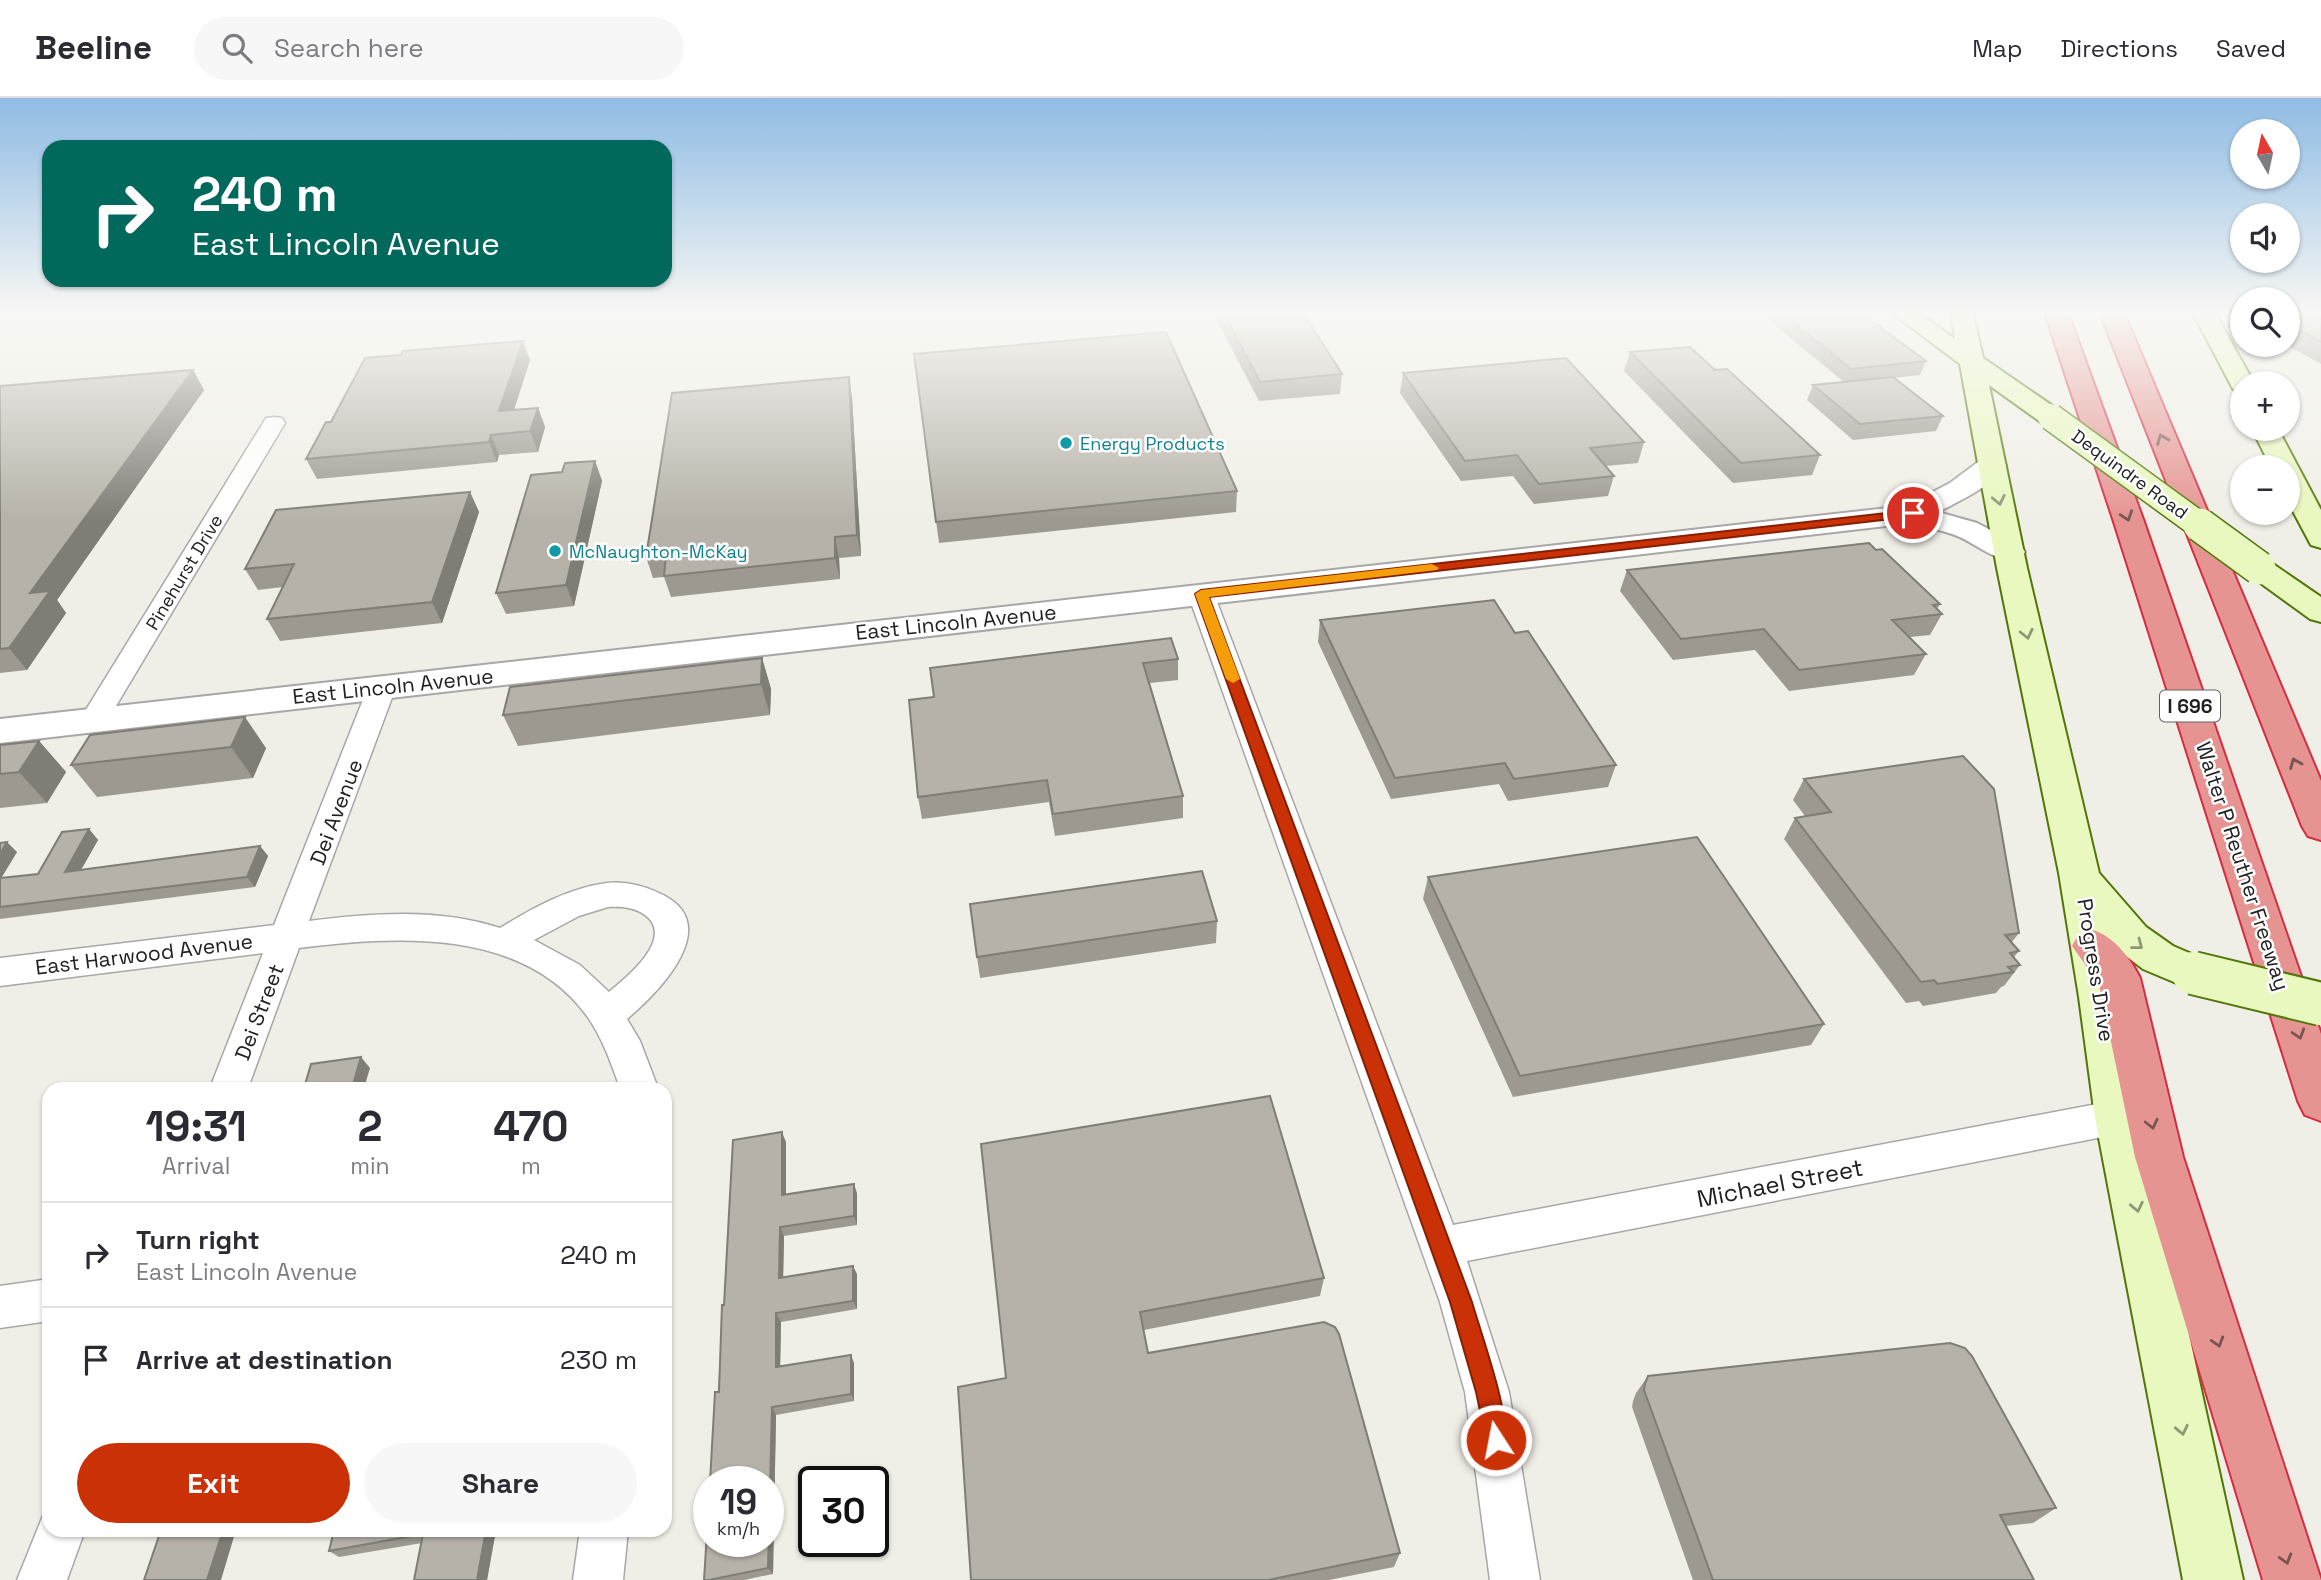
<!DOCTYPE html>
<html lang="en">
<head>
<meta charset="utf-8">
<style>
  :root { --surface:#fff; --page:#f7f7f7; --text:#2b2b33; --muted:#7c7c81; --line:#e1e1e2; --accent:#cb3106 }
  body { margin:0; font-family:"Space Grotesk",sans-serif; background:var(--page); color:var(--text); height:100vh; display:flex; flex-direction:column; font-size:26px; white-space:nowrap }
  * { box-sizing:border-box; margin:0 }
  p { font-size:23px; color:var(--muted) }
  .icon { flex:none; width:38px; height:38px; fill:none; stroke:currentColor; stroke-width:2; stroke-linecap:round; stroke-linejoin:round }
  .map { position:relative; flex:1; overflow:hidden }
  .side { position:absolute; left:42px; top:984px; width:630px; height:455px; display:flex; flex-direction:column; background:var(--surface); border-radius:21px; box-shadow:0 2px 5px #0004 }
  .side>* { flex:none }
  .top-card { position:absolute; left:42px; top:42px; width:630px; height:147px; border-radius:21px; box-shadow:0 2px 5px #0004; background:#00695c; color:#fff; overflow:hidden }
  .needle { width:46px; rotate:351deg }
  .tools { position:absolute; left:2230px; top:21px; display:grid; gap:14px }
  .tools a { display:grid; place-items:center; width:70px; height:70px; border-radius:50%; background:var(--surface); box-shadow:0 2px 5px #0004; font-size:35px }
  .speed { position:absolute; left:693px; top:1368px; display:flex; gap:14px; font-size:35px; font-weight:700; text-align:center }
  .speed>* { display:grid; place-content:center; width:91px; height:91px; border-radius:50%; background:var(--surface); box-shadow:0 2px 5px #0004; line-height:1 }
  .speed small { font-size:18px; font-weight:400 }
  .speed .limit { border:4px solid #111; border-radius:10px; background:#fff; color:#111 }
  .pin { position:absolute; display:grid; place-items:center; width:60px; height:60px; color:#fff; margin:-30px; border:4px solid #fff; border-radius:50%; box-shadow:0 2px 7px #0007 }
  .me { position:absolute; width:77px; margin:-38px; rotate:349deg; stroke-linejoin:round; filter:drop-shadow(0 0 5px #0008) }
  .turn { display:flex; align-items:center; gap:24px; height:147px; padding:0 35px; font-size:32px }
  .turn .icon { width:91px; height:91px; stroke-width:2.5 }
  .turn b { display:block; font-size:49px; line-height:60px }
  .eta { display:flex; justify-content:space-evenly; align-items:center; height:119px; text-align:center }
  .eta b { font-size:42px; font-weight:700; line-height:49px }
  .primary-button { display:flex; gap:14px; margin-top:auto; padding:14px 35px }
  .primary-button a { flex:1; height:80px; border-radius:42px; background:var(--accent); color:#fff; font-size:28px; font-weight:700; line-height:80px; text-align:center }
  .primary-button a+a { background:var(--page); color:var(--text) }
  ul { padding:0; list-style:none }
  li { display:flex; align-items:center; gap:21px; height:105px; padding:0 35px; border-top:2px solid var(--line) }
  li div { flex:1 }
  li b { display:block; font-size:26px }
  li em { font-style:normal }
  header { display:flex; align-items:center; gap:42px; box-sizing:border-box; height:98px; padding:0 35px; background:var(--surface); border-bottom:2px solid var(--line) }
  header strong { font-size:33px }
  nav { display:flex; gap:38px; margin-inline-start:auto; font-size:24px }
  .search { width:490px; height:63px; background:var(--page); display:flex; align-items:center; gap:18px; box-sizing:border-box; padding:0 24px; border-radius:38px; color:var(--muted); font-size:26px }
  .map>svg:first-child { display:block }
</style>
</head>
<body>
<header>
<strong>Beeline</strong>
<div class="search"><svg class="icon" aria-label="search" viewBox="0 0 24 24"><circle cx="10" cy="10" r="6"/><path d="M15 15l6 6"/></svg>Search here</div>
<nav><a>Map</a><a>Directions</a><a>Saved</a></nav>
</header>
<div class="map">
<svg width="2321" height="1482" viewBox="0 0 2321 1482">
  <rect width="100%" height="100%" fill="#f0efe7"/>
  <g fill="none" stroke-linecap="round" stroke-linejoin="round">
    <g stroke="#a7a7a7" stroke-width="3">
      <path id="minor" d="M274 319 282 320 285 325 107 623 103 630 93 632 83 630 79 623 263 325 266 320Z
        M1201 488 1210 491 1214 496 1453 1127 2118 1002 2132 1007 2137 1019 2132 1031 2118 1036 1467 1163 1509 1294 1540 1482H1490L1465 1294 1440 1204 1188 496 1192 491Z
        M382 580 392 583 396 589 309 823C372 815 439 810 500 830 533 810 568 790 607 785 625 783 644 788 659 795 727 825 659 894 627 921L640 943 658 990H620C611 965 603 941 587 918 522 829 395 838 299 850L248 990H210L263 855 0 888V860L274 827 368 589 372 583ZM608 809C621 808 634 809 645 817 676 840 626 880 609 894L580 867 534 842 579 818Z
        M49 1181V1223L0 1230V1188Z
        M49 1413V1432H85L67 1482H17L44 1415Z
        M580 1432H628L623 1482H573Z"/>
    </g>
    <g stroke="#a7a7a7" stroke-width="4">
      <path id="tertiary" d="M1992 359 2002 361 2006 367C1991 389 1961 402 1938 414L1977 425 2021 448 2025 454 2021 460C1996 467 1977 445 1955 437 1941 432 1926 429 1912 425L0 645V621L1906 408 1950 385 1982 361Z"/>
    </g>
    <g stroke="#537608" stroke-width="4">
      <path id="secondary" d="M1892 215H1918L1955 241 1951 215H1973L1983 260 2060 313 2064 319 2060 325 2051 327 2042 325 1989 287 2027 470 2099 775 2146 829 2173 848 2208 863 2214 875 2208 887 2193 892 2143 871 2113 848 2141 1019 2243 1482H2183L2095 1019 2079 899 2059 775 1997 470 1960 266Z
        M2193 215H2215L2254 285H2242V293L2233 291Z
        M2252 331H2278L2321 412V450L2311 447 2287 402V369H2271Z
        M2259 461 2270 464 2321 499V524L2310 521 2248 476 2244 470 2248 464Z"/>
    </g>
    <g stroke="#d62c41" stroke-width="4">
      <path id="motorway" d="M2045 215H2068L2144 424 2321 936V1023L2305 1017 2298 1003 2114 424Z
        M2100 215H2124L2321 683V742L2308 738 2302 728Z
        M2093 832C2115 839 2130 860 2140 880L2183 1059 2321 1482H2263L2135 1059 2099 886 2072 848 2078 837Z"/>
    </g>
    <use href="#minor" fill="#fff" fill-rule="evenodd"/>
    <use href="#tertiary" fill="#fff" fill-rule="evenodd"/>
    <use href="#secondary" fill="#e8f8be" fill-rule="evenodd"/>
    <use href="#motorway" fill="#e59492" fill-rule="evenodd"/>
    <g stroke="#537608" stroke-width="29" stroke-linecap="butt">
      <path id="secondary-bridge-far2" d="M2051 319 2202 429"/>
    </g>
    <g stroke="#537608" stroke-width="36" stroke-linecap="butt">
      <path id="secondary-bridge-far1" d="M2200 427 2259 470"/>
    </g>
    <g stroke="#537608" stroke-width="46" stroke-linecap="butt">
      <path id="secondary-bridge" d="M2193 875 2321 906"/>
    </g>
    <use href="#secondary-bridge-far2" stroke="#e8f8be" stroke-width="26"/>
    <use href="#secondary-bridge-far1" stroke="#e8f8be" stroke-width="33"/>
    <use href="#secondary-bridge" stroke="#e8f8be" stroke-width="42"/>
  </g>
  <path fill="#9d9991" d="M1213 215H1303L1342 276 1340 296 1259 303Z
    M1760 215H1861L1926 263 1920 277 1894 280 1943 318 1936 333 1853 342 1807 302 1813 287 1844 284Z
    M2287 215H2321V266L2286 247H2287Z
    M1630 254 1715 272 1820 357 1812 377 1733 385 1624 273Z
    M914 256 1237 393 1236 414 939 445Z
    M530 262 514 312 538 310 545 329 538 354 499 357 497 364 317 381 306 361 331 324Z
    M193 272 204 292 57 502 66 515 27 572 0 575V288Z
    M1403 275 1644 344 1638 365 1606 368 1614 378 1608 398 1534 406 1513 378 1461 383 1400 295Z
    M852 299 861 458 839 460 840 481 671 499 664 479 653 480 646 459Z
    M595 363 602 383 574 508 506 516 496 495 562 374Z
    M470 394 479 414 442 525 280 543 267 521 283 489 258 492 245 471Z
    M1627 472 1940 506 1937 511 1942 516 1930 537 1910 539 1926 556 1914 577 1789 593 1755 552 1673 562 1620 493Z
    M1320 522 1515 535 1616 667 1608 689 1508 703 1499 686 1391 701 1318 544Z
    M762 560 771 591 770 617 518 648 503 617Z
    M1178 561V582L1150 585 1183 698V720L1055 738 1049 704 922 721 918 699 934 599 930 570Z
    M90 637 266 650 253 680 97 699 71 667Z
    M39 643 66 674 47 705 0 710V647Z
    M1804 681 2019 835 2011 845 2019 853 2014 859 2020 867 2004 888 2001 889 1996 895 1923 908 1919 903 1906 905 1784 741 1795 720 1805 718 1793 702Z
    M89 731 98 742 81 772 260 748 268 758 255 789 0 821V745L17 754 1 780 38 776Z
    M1428 779 1824 926 1811 947 1513 999 1423 801Z
    M1217 823 1216 845 980 880 977 859Z
    M786 1044V1096L857 1095V1127L784 1138 783 1179 857 1176V1211L781 1224 780 1269 854 1265V1303L776 1317 773 1476 744 1482H704L724 1207Z
    M981 1046 1324 1180 1320 1198 1144 1232 1148 1255 1400 1455 1394 1469 1329 1482H971L1006 1280Z
    M1648 1278 2056 1410 2033 1425 2006 1428 2034 1482H1693L1632 1309 1633 1303 1636 1295Z
    M334 1432H496L487 1482H414L422 1445 339 1459 329 1453Z"/>
  <path fill="#7f7d76" d="M523 243 530 262 507 333 499 313Z
    M193 272 204 292 57 502 66 515 27 572 9 550 30 495Z
    M849 279 852 299 861 458 857 437Z
    M538 310 545 329 538 354 530 333Z
    M491 337 499 357 497 364 489 344Z
    M595 363 602 383 574 508 566 487Z
    M470 394 479 414 442 525 432 504Z
    M835 439 839 460 840 481 835 460Z
    M762 560 771 591 770 617 761 586Z
    M245 619 266 650 253 680 231 649Z
    M39 643 66 674 47 705 19 674Z
    M89 731 98 742 74 784 65 774Z
    M7 744 17 754 0 782V756Z
    M260 748 268 758 255 789 247 779Z
    M361 959 370 970 364 990H352Z
    M782 1034 786 1044V1106L782 1097Z
    M854 1086 857 1095V1127L854 1118Z
    M780 1129 784 1138 783 1188 779 1180Z
    M853 1168 857 1176V1211L853 1203Z
    M776 1215 781 1224 780 1277 776 1269Z
    M851 1257 854 1265V1303L851 1296Z
    M772 1309 776 1317 773 1476 768 1470Z
    M223 1432H236L221 1482H207Z
    M486 1432H496L487 1482H477Z"/>
  <path fill="#b6b2a9" stroke="#7f7d76" stroke-width="2" d="M1224 215H1303L1342 276 1260 284Z
    M1782 215H1861L1926 263 1851 271Z
    M2287 215H2321V244L2287 226Z
    M1166 234 1237 393 936 424 914 256Z
    M523 243 499 313 538 310 530 333 491 337 489 344 306 361 326 324H331L365 260 401 257 403 253Z
    M1690 249 1715 272 1727 271 1820 357 1741 365 1630 254Z
    M1566 260 1644 344 1590 350 1614 378 1539 386 1517 357 1465 363 1403 275Z
    M193 272 30 495 50 493 9 550 0 551V288Z
    M849 279 857 437 835 439V460L664 478 666 457 646 459 672 295Z
    M1893 279 1943 318 1860 326 1813 287Z
    M595 363 566 487 496 495 531 377 562 374 565 365Z
    M470 394 432 504 267 521 294 466 245 471 276 412Z
    M1869 445 1876 452 1882 451 1940 506 1933 507 1942 516 1892 522 1926 556 1799 572 1764 531 1681 541 1627 472Z
    M1494 502 1515 535 1528 533 1616 667 1514 681 1505 665 1395 680 1320 522Z
    M1171 540 1178 561 1143 565 1183 698 1053 716 1047 682 918 699 909 602 934 599 930 570Z
    M762 560 761 586 503 617 510 589Z
    M245 619 231 649 71 667 90 637Z
    M39 643 19 674 0 676V647Z
    M1963 658 1994 691 2019 835 2005 837 2019 853 2010 855 2020 867 2008 869 2013 874 1938 886 1934 882 1921 884 1795 720 1831 714 1804 681Z
    M89 731 65 774 260 748 247 779 0 809V780L38 776 62 734Z
    M1697 739 1824 926 1520 978 1428 779Z
    M7 744 0 756V745Z
    M1202 773 1217 823 977 859 970 806Z
    M361 959 352 990H304L311 966Z
    M1270 998 1324 1180 1140 1214 1148 1255 1324 1224 1335 1229 1339 1236 1400 1455 1268 1482H971L958 1289 1006 1280 981 1046Z
    M782 1034V1097L854 1086V1118L780 1129 779 1180 853 1168V1203L776 1215V1269L851 1257V1296L772 1309 768 1470 709 1482H704L709 1402V1444H768V1384H710L715 1294H719L722 1207H724L733 1042Z
    M1950 1245 1965 1250 1972 1258 2056 1410 2000 1417 2034 1482H1713L1644 1292 1645 1286 1648 1278Z
    M161 1432H223L207 1482H144Z
    M334 1432H486L477 1482H414L423 1436 329 1453Z"/>
  <defs><path id="oneway-chevron" d="M-2-3.5L2.5 0L-2 3.5" fill="none" stroke-width="1.6" stroke-linecap="round" stroke-linejoin="round" transform="scale(1.75)"/></defs>
  <g stroke="#795453">
    <use href="#oneway-chevron" transform="translate(2162 341) rotate(-112)"/>
    <use href="#oneway-chevron" transform="translate(2127 418) rotate(71)"/>
    <use href="#oneway-chevron" transform="translate(2295 665) rotate(-112)"/>
    <use href="#oneway-chevron" transform="translate(2299 936) rotate(72)"/>
    <use href="#oneway-chevron" transform="translate(2152 1026) rotate(77)"/>
    <use href="#oneway-chevron" transform="translate(2218 1244) rotate(73)"/>
    <use href="#oneway-chevron" transform="translate(2286 1461) rotate(73)"/>
  </g>
  <g stroke="#8e9777">
    <use href="#oneway-chevron" transform="translate(1999 402) rotate(78)"/>
    <use href="#oneway-chevron" transform="translate(2027 536) rotate(77)"/>
    <use href="#oneway-chevron" transform="translate(2138 847) rotate(38)"/>
    <use href="#oneway-chevron" transform="translate(2137 1109) rotate(78)"/>
    <use href="#oneway-chevron" transform="translate(2182 1332) rotate(78)"/>
  </g>
  <linearGradient id="sky" x2="0" y2="1"><stop stop-color="#8fbbe4"/><stop offset="0.51" stop-color="#f8f8f4"/><stop offset="1" stop-color="#f8f8f4" stop-opacity="0"/></linearGradient>
  <rect width="2321" height="422" fill="url(#sky)"/>
  <path fill="#cb3106" stroke="#842004" stroke-width="2" d="M1913 412 1917 413V418L1209 499 1472 1204C1480 1233 1514 1326 1504 1350L1496 1353 1488 1350 1476 1294 1450 1204 1195 496 1201 492Z"/>
  <path fill="#f59e0b" d="M1432 466 1439 470 1437 472 1209 499 1240 581 1233 585 1226 581 1195 496 1201 492Z"/>
  <g fill="#0f9aa8" stroke="#fff" stroke-width="2.5">
    <circle cx="1066" cy="345" r="7"/>
    <circle cx="555" cy="453" r="7"/>
  </g>
  <g text-anchor="middle" dominant-baseline="central" stroke-width="5" stroke-linejoin="round" paint-order="stroke">
    <g font-size="18" fill="#0d838f" stroke="#fff" text-anchor="start">
      <text x="1080" y="345">Energy Products</text>
      <text x="569" y="453">McNaughton-McKay</text>
    </g>
    <g font-size="18" fill="#202020" stroke="#fff">
      <text transform="translate(2130 376) rotate(36)">Dequindre Road</text>
      <text transform="translate(184 474) rotate(-59)">Pinehurst Drive</text>
    </g>
    <rect fill="#fff" stroke="#636363" stroke-width="2" x="2160" y="592.5" width="60" height="31" rx="5"/>
    <g font-size="19" font-weight="bold" fill="#202020">
      <text x="2190" y="608">I 696</text>
    </g>
    <g font-size="21" fill="#202020" stroke="#fff">
      <text transform="translate(956 524) rotate(-6)">East Lincoln Avenue</text>
      <text transform="translate(393 588) rotate(-6)">East Lincoln Avenue</text>
      <text transform="translate(336 714) rotate(-69)">Dei Avenue</text>
      <text transform="translate(2243 768) rotate(72)">Walter P Reuther Freeway</text>
      <text transform="translate(144 856) rotate(-7)">East Harwood Avenue</text>
      <text transform="translate(2096 872) rotate(81)">Progress Drive</text>
      <text transform="translate(259 914) rotate(-69)">Dei Street</text>
    </g>
    <g font-size="24" fill="#202020" stroke="#fff">
      <text transform="translate(1780 1085) rotate(-11)">Michael Street</text>
    </g>
  </g>
</svg>
<div class="tools">
<a><svg class="needle" viewBox="-14 -14 28 28"><path d="M0-13l5 13h-10z" fill="#e53935"/><path d="M0 13l5-13h-10z" fill="#7c7c81"/></svg></a>
<a><svg class="icon" aria-label="sound" viewBox="0 0 24 24"><path d="M4 9h4l5-4v14l-5-4H4zM17 9q2 3 0 6"/></svg></a>
<a><svg class="icon" aria-label="search" viewBox="0 0 24 24"><circle cx="10" cy="10" r="6"/><path d="M15 15l6 6"/></svg></a>
<a>+</a>
<a>−</a>
</div>
<div class="speed"><div>19<small>km/h</small></div><div class="limit">30</div></div>
<div class="pin" style="left:1913px;top:415px;background:#d93025"><svg class="icon" aria-label="arrive" viewBox="0 0 24 24"><path d="M6 21V4h12l-3 4 3 4H6"/></svg></div>
<svg class="me" style="left:1496px;top:1342px" viewBox="-20 -20 40 40"><circle r="17" fill="#cb3106" stroke="#fff" stroke-width="3"/><path d="M0-11L8 9 0 5-8 9z" fill="#fff"/></svg>
<div class="top-card">
<div class="turn"><svg class="icon" aria-label="right" viewBox="0 0 24 24"><path d="M7 20v-9h11M14 6l5 5-5 5"/></svg><div><b>240 m</b>East Lincoln Avenue</div></div>
</div>
<section class="side">
<div class="eta">
<div><b>19:31</b><p>Arrival</p></div>
<div><b>2</b><p>min</p></div>
<div><b>470</b><p>m</p></div>
</div>
<ul>
<li><svg class="icon" aria-label="right" viewBox="0 0 24 24"><path d="M7 20v-9h11M14 6l5 5-5 5"/></svg><div><b>Turn right</b><p>East Lincoln Avenue</p></div><em>240 m</em></li>
<li><svg class="icon" aria-label="arrive" viewBox="0 0 24 24"><path d="M6 21V4h12l-3 4 3 4H6"/></svg><div><b>Arrive at destination</b></div><em>230 m</em></li>
</ul>
<div class="primary-button"><a>Exit</a><a>Share</a></div>
</section>
</div>
</body>
</html>
